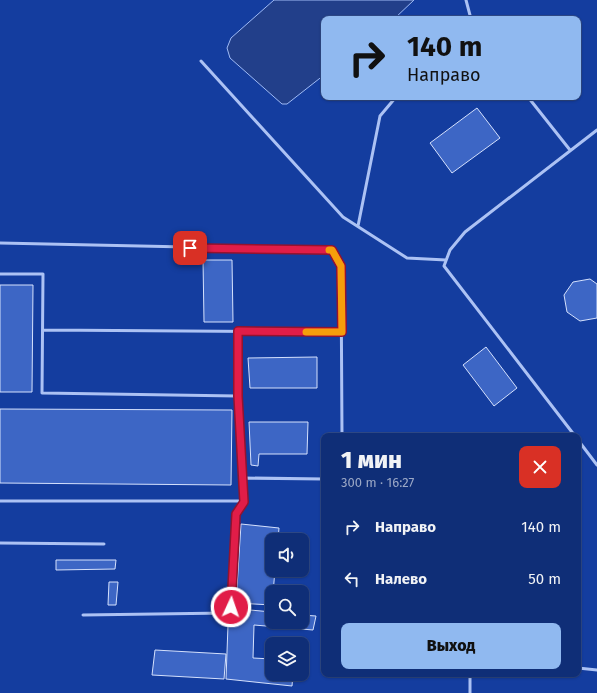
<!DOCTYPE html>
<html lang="ru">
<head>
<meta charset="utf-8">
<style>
  :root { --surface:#0f2e77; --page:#1d3a7f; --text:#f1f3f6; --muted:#9ba8c6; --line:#2f4a89; --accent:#90b9f0 }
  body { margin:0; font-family:"Fira Sans",sans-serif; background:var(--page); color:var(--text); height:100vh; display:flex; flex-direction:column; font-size:15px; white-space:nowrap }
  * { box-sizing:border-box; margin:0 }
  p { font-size:13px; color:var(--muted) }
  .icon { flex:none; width:22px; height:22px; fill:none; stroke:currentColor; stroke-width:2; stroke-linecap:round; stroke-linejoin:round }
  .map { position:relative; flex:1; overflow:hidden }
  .side { position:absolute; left:321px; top:433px; width:260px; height:244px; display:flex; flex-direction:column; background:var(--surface); border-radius:8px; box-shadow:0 1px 3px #0004,0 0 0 1px var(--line) }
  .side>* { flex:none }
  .hud { position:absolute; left:321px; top:16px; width:260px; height:84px; border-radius:8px; box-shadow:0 1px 3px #0004,0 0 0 1px var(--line); background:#90b9f0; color:#111; overflow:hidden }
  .fabs { position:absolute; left:265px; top:533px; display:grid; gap:8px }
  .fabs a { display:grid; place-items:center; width:44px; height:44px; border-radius:8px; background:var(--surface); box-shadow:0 1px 3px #0004,0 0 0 1px var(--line); font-size:20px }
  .pin { position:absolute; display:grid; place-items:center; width:34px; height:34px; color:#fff; margin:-17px; border-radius:8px; box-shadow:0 2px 6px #0006 }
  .me { position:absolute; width:44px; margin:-22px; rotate:3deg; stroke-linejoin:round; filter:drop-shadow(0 0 3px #0008) }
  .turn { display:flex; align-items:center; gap:14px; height:84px; padding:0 20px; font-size:18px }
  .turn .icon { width:52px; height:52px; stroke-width:2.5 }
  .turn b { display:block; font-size:28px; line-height:34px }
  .round { display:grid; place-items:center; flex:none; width:42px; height:42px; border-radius:8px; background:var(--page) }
  .headline { display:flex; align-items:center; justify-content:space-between; height:68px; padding:0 20px }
  h1 { font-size:24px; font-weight:800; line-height:30px }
  .button { display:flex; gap:8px; margin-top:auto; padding:8px 20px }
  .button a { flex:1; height:46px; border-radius:8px; background:var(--accent); color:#111; font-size:16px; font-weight:800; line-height:46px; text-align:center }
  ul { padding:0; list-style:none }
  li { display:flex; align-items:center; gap:12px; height:52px; padding:0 20px }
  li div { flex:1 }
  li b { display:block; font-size:15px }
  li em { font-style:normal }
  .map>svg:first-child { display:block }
</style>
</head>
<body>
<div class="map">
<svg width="597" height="693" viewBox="0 0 597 693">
  <rect width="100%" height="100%" fill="#143d9f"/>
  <path fill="#223f8a" stroke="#9fbbf6" d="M274 0H414L394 19H324V75L287 104H282L230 58 227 48 231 38Z"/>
  <path fill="#3d66c5" stroke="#d5e1fd" d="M477 108 500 138 452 173 430 143Z
    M203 260H232L233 322H204Z
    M590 279 597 284V318L580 321 567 312 564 295 573 282Z
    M0 285H33L32 392H0Z
    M486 347 517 388 494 406 463 365Z
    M317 357V388H250L248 358Z
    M0 409 232 410 231 485 0 483Z
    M249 422H308L307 454H259L258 466 251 465Z
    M241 524 279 528 278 540H272V570H275L272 605 236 603Z
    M56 560H116L115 569 56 570Z
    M109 582H118L116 605H108Z
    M239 609 272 612V622H302V615L316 616 313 630 254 625 253 658 272 659V674H293L292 686 226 679 228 625Z
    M155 650 226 654 224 679 152 675Z"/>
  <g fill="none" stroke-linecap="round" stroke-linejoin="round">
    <path stroke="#acc2f4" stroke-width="3" d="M466 0 471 19
      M201 61 343 217 407 258 446 260
      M528 97 570 150
      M358 226 380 116 396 97
      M0 243 332 250 341 266 342 436
      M0 274H43L42 393 237 396
      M44 330 342 332
      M575 436 444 266 450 250 465 232 597 130
      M578 440 597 465
      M244 478 324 479
      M0 501H244
      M0 543 104 544
      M83 615 227 613 231 607 236 514 244 501 237 396 238 331
      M578 668 597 670
      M470 693V674"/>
  </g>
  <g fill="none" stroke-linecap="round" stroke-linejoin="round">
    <g stroke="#92132f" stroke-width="10">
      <path id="route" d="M190 248 332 250 341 266 342 332 238 331V396L244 502 236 514 231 607"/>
    </g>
    <use href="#route" stroke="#e11d48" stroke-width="7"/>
    <path stroke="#f59e0b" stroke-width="7" d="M306 332H342L341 266 332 250H329"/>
  </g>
</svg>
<div class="fabs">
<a><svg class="icon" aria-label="sound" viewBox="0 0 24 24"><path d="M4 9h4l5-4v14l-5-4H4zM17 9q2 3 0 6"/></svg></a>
<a><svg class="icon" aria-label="search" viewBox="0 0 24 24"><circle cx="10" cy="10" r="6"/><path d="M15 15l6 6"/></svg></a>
<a><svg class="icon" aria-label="layers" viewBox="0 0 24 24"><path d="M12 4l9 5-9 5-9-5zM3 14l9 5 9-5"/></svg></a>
</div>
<div class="pin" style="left:190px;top:248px;background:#d93025"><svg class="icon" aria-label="arrive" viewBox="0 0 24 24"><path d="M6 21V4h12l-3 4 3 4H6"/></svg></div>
<svg class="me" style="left:231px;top:607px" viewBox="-20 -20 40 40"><circle r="17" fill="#e11d48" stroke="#fff" stroke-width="3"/><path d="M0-11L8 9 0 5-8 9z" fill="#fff"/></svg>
<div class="hud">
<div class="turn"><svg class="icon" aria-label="right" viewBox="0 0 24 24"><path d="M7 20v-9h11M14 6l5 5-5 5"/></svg><div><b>140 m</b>Направо</div></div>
</div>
<section class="side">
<div class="headline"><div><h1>1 мин</h1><p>300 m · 16:27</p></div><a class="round" style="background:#d93025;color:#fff"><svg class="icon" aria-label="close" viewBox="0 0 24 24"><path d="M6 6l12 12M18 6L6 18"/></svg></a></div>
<ul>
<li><svg class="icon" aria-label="right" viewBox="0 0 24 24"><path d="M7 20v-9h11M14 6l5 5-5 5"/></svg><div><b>Направо</b></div><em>140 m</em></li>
<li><svg class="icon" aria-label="left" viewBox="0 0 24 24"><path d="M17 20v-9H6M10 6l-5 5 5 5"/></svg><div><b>Налево</b></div><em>50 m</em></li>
</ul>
<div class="button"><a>Выход</a></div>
</section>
</div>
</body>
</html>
